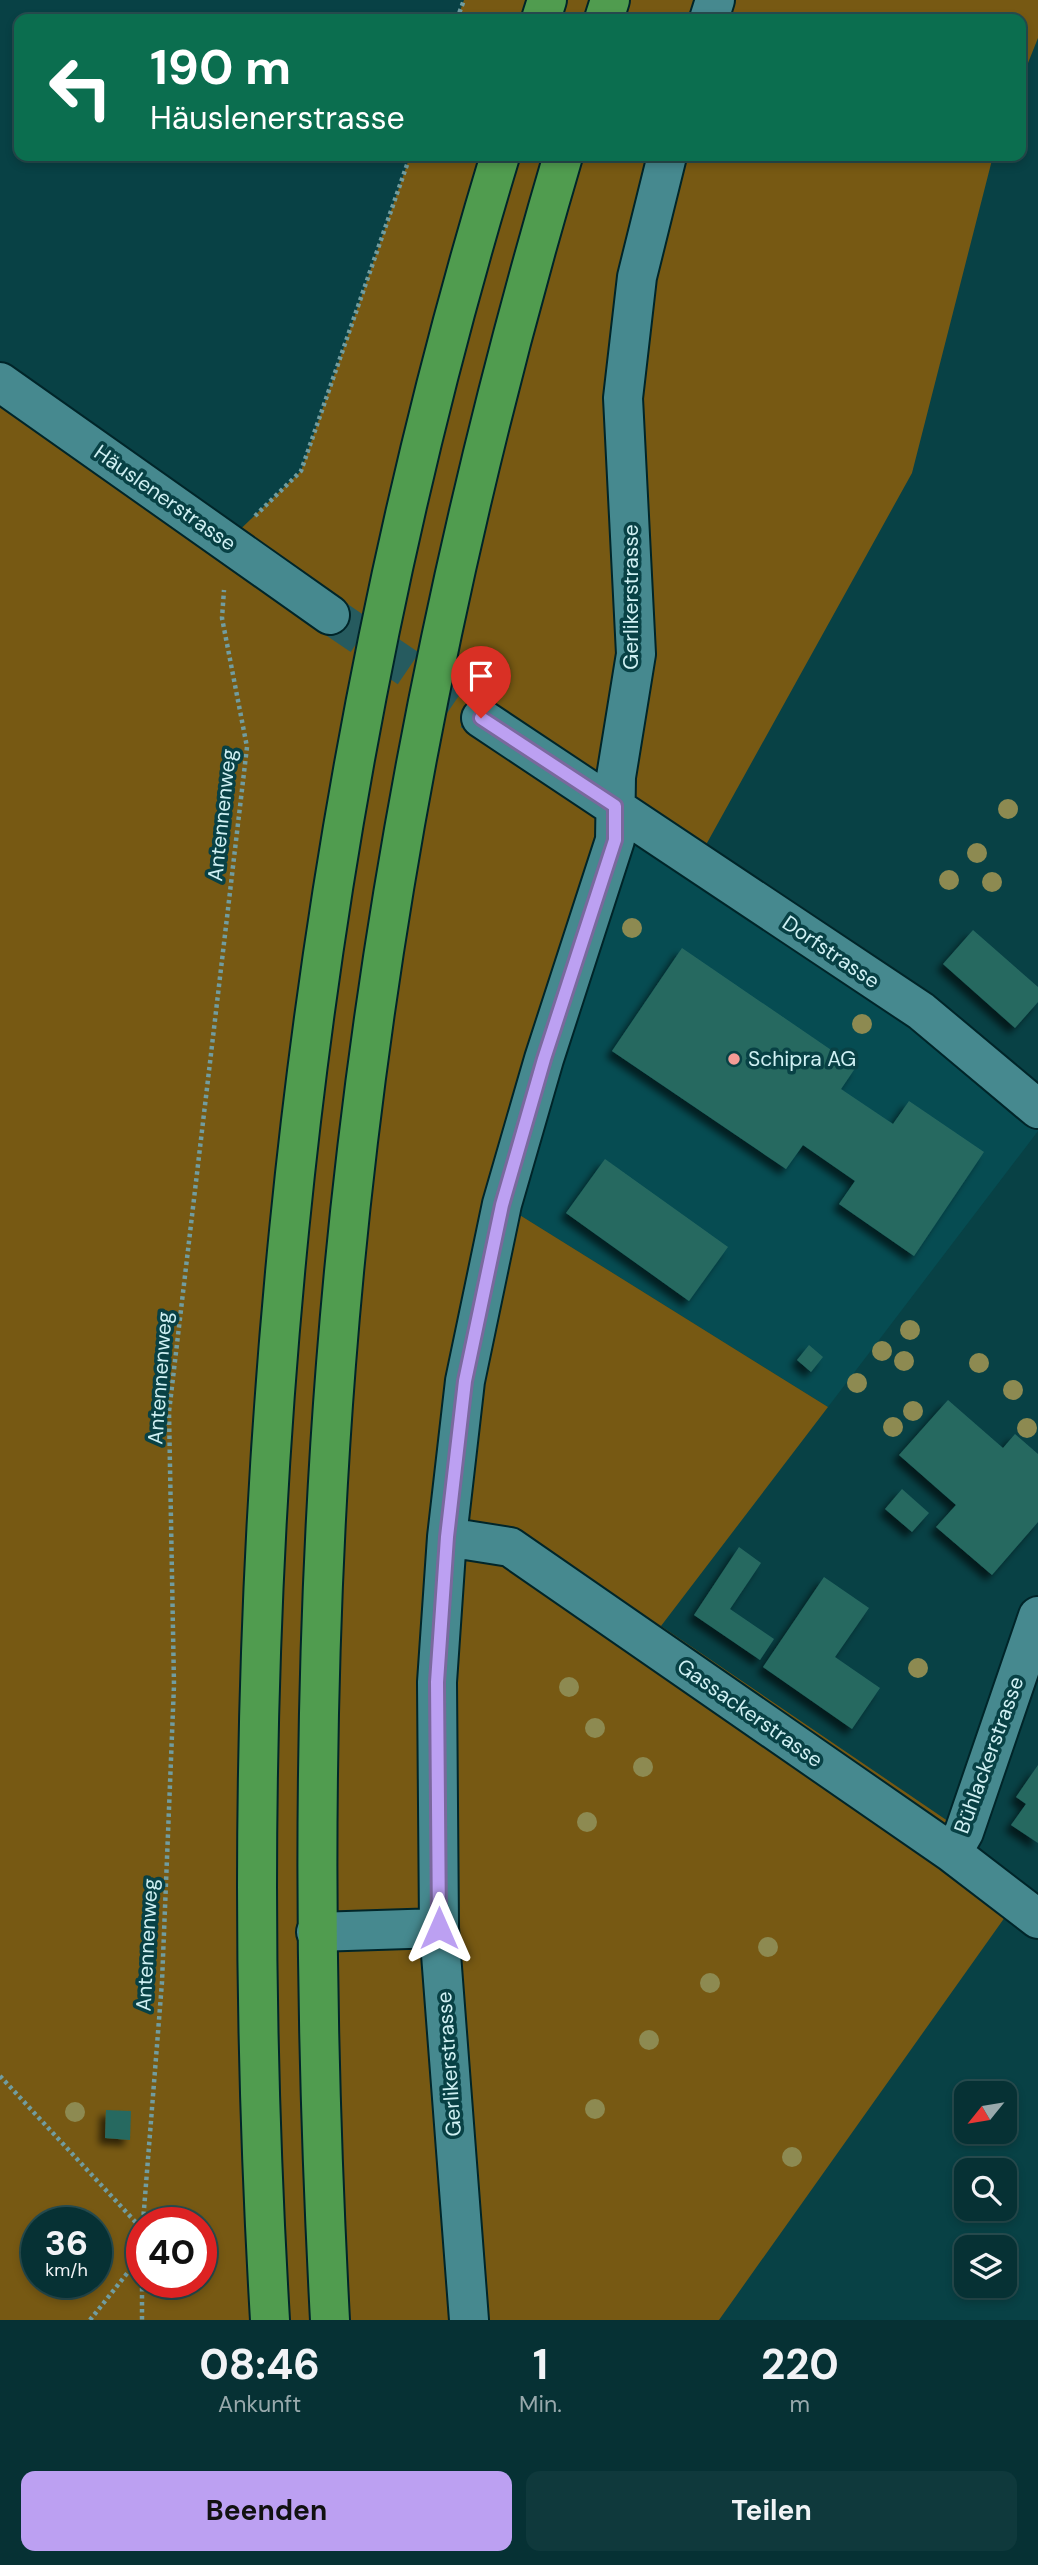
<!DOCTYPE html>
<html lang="de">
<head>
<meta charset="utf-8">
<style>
  :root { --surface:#063134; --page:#0f393c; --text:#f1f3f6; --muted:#98a9ac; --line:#274c4f; --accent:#bca0f2 }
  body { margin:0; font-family:"DM Sans",sans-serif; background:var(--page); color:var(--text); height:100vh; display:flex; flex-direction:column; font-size:26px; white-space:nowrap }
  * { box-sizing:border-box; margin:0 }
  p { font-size:23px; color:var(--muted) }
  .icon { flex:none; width:38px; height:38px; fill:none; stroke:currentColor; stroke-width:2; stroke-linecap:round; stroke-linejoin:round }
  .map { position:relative; height:2320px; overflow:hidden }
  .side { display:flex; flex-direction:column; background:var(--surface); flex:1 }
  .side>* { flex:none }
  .hud { position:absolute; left:14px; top:14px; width:1012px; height:147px; border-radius:14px; box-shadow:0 4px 10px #0003,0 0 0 2px var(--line); background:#0b6e4f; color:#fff; overflow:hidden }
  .needle { width:46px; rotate:240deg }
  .fabs { position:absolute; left:954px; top:2081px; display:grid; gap:14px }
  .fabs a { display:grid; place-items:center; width:63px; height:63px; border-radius:14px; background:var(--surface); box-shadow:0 4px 10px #0003,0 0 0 2px var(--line); font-size:35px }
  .speed { position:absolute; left:21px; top:2207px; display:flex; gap:14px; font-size:35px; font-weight:700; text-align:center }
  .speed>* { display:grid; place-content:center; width:91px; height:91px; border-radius:50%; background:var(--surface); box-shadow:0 4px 10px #0003,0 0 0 2px var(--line); line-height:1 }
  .speed small { font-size:18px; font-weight:400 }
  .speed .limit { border:10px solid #d22; background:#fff; color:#111 }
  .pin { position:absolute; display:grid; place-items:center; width:60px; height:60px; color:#fff; margin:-72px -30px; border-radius:50% 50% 50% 0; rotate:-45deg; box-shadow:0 0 7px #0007 }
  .pin .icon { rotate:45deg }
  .me { position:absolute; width:77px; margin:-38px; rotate:0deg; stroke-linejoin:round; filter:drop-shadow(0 0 5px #0008) }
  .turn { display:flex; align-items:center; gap:24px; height:147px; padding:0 21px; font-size:32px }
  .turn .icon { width:91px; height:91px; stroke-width:2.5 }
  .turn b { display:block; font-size:49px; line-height:60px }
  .eta { display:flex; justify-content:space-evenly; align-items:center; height:119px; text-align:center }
  .eta b { font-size:42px; font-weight:700; line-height:49px }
  .action { display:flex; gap:14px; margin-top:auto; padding:14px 21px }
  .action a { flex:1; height:80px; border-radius:14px; background:var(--accent); color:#111; font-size:28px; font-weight:700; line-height:80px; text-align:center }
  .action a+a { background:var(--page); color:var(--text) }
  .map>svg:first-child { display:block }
</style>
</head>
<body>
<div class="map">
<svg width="1038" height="2320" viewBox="0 0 1038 2320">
  <defs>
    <filter id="shadow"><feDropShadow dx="-6" dy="6" stdDeviation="3.5" flood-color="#0009"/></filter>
  </defs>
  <rect width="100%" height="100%" fill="#084145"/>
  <path fill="#064c52" d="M616 806 1038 1109V1131L828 1407 502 1204Z"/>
  <path fill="#775913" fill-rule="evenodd" d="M464 0H1038V38L1020 83V19H457Z
    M410 156H993L912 473 697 861 616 807 502 1204 828 1407 661 1626 964 1832 1015 1903 719 2320H0V382L227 542 301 471ZM37 2222H96V2282H37ZM142 2222H201V2282H142Z"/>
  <path fill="#276961" filter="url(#shadow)" d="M973 930 1038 987V1002L1015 1028 943 964Z
    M682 948 856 1067 841 1089 893 1124 909 1101 984 1152 914 1256 839 1204 855 1181 803 1145 786 1169 612 1051Z
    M605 1159 728 1247 689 1301 566 1213Z
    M809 1345 823 1357 811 1372 797 1360Z
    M948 1400 1003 1448 1015 1434 1038 1454V1522L992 1575 936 1527 956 1505 899 1455Z
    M902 1489 929 1513 912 1532 885 1509Z
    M739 1547 761 1563 730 1609 774 1639 760 1660 694 1615Z
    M824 1577 869 1608 835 1657 880 1688 852 1729 763 1667Z
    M1038 1765V1843L1011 1825 1026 1804 1016 1797Z
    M106 2110 131 2111 130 2140 105 2138Z"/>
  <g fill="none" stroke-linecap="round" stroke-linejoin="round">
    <path stroke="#265b5f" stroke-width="38" stroke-dasharray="38 19" stroke-linecap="butt" d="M330 615 481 718"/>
    <g stroke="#002529" stroke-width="42">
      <path id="minor" d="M709 19 715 0
        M0 382 330 615
        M481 718 921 1011 1038 1109
        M447 1537 510 1547 952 1853 1038 1919
        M952 1853 964 1832 1038 1616
        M316 1932 439 1928
        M469 2320 439 1928 437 1682 447 1537 465 1381 502 1204 544 1059 615 840 616 777 636 654 623 398 637 277 667 156"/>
    </g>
    <g stroke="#002529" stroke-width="42">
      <path id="highway" d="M541 19 547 0
        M604 19 610 0
        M270 2320C227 1593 288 855 500 156
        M330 2320C313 2001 311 1683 336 1364 368 955 447 549 563 156"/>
    </g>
    <path stroke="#719da0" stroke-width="4.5" stroke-dasharray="3.5 3.5" stroke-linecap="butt" d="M457 19 464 0
      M255 516 301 471 410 156
      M0 2076 142 2229
      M143 2222 162 1982 174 1685 169 1412 247 747 222 618 224 590
      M142 2246V2320
      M90 2320 141 2256"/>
    <use href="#minor" stroke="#46898f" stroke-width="38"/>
    <use href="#highway" stroke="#509c4f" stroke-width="38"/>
  </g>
  <g fill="#8d8a51">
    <circle cx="1008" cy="809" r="10"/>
    <circle cx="977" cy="853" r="10"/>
    <circle cx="949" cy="880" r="10"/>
    <circle cx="992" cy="882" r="10"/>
    <circle cx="632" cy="928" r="10"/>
    <circle cx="862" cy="1024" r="10"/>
    <circle cx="910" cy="1330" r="10"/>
    <circle cx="882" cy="1351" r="10"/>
    <circle cx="904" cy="1361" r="10"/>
    <circle cx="979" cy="1363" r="10"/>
    <circle cx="857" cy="1383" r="10"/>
    <circle cx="1013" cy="1390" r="10"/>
    <circle cx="913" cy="1411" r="10"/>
    <circle cx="893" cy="1427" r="10"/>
    <circle cx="1027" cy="1428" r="10"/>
    <circle cx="918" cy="1668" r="10"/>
    <circle cx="569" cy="1687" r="10"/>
    <circle cx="595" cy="1728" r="10"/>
    <circle cx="643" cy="1767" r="10"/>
    <circle cx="587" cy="1822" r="10"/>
    <circle cx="768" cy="1947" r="10"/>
    <circle cx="710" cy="1983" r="10"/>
    <circle cx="649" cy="2040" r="10"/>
    <circle cx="595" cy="2109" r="10"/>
    <circle cx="75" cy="2112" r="10"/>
    <circle cx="792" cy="2157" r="10"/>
  </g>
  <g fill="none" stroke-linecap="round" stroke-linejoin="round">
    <g stroke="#7a689d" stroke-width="18">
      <path id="route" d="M439 1928 437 1682 447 1537 465 1381 502 1205 544 1059 615 840V806L481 718"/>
    </g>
    <use href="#route" stroke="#bca0f2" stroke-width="12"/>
  </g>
  <circle fill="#f59c96" stroke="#084145" stroke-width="2.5" cx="734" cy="1059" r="7"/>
  <g text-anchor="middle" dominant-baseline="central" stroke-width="7" stroke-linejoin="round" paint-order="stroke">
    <g font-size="21" fill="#cff0f3" stroke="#084145">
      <text transform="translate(165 498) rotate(35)">Häuslenerstrasse</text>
      <text transform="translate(631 597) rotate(-90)">Gerlikerstrasse</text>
      <text transform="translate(222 815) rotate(-84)">Antennenweg</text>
      <text transform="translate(831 952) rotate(34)">Dorfstrasse</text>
      <text transform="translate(160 1378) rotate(-86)">Antennenweg</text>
      <text transform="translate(750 1713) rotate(35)">Gassackerstrasse</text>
      <text transform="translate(989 1755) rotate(-70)">Bühlackerstrasse</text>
      <text transform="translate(147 1945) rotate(-87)">Antennenweg</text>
      <text transform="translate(449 2064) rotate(-94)">Gerlikerstrasse</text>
    </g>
    <g font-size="21" fill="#cff0f3" stroke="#084145" text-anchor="start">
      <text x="748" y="1059">Schipra AG</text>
    </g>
  </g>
</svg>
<div class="fabs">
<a><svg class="needle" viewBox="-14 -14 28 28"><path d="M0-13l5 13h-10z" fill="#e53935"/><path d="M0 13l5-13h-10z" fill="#98a9ac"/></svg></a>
<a><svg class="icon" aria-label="search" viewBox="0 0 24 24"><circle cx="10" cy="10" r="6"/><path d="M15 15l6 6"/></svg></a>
<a><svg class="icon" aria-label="layers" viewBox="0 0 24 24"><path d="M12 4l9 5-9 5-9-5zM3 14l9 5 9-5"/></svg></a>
</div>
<div class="speed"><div>36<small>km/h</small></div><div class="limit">40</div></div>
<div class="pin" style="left:481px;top:718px;background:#d93025"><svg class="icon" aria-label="arrive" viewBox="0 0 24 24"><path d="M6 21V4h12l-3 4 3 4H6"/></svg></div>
<svg class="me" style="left:439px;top:1928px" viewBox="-20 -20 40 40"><path d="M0-17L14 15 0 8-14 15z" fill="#bca0f2" stroke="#fff" stroke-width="4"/></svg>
<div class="hud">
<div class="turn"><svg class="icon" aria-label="left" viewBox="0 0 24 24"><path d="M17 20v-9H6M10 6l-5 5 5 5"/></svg><div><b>190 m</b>Häuslenerstrasse</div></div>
</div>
</div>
<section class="side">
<div class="eta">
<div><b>08:46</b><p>Ankunft</p></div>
<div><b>1</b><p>Min.</p></div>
<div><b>220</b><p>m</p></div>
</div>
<div class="action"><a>Beenden</a><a>Teilen</a></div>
</section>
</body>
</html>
